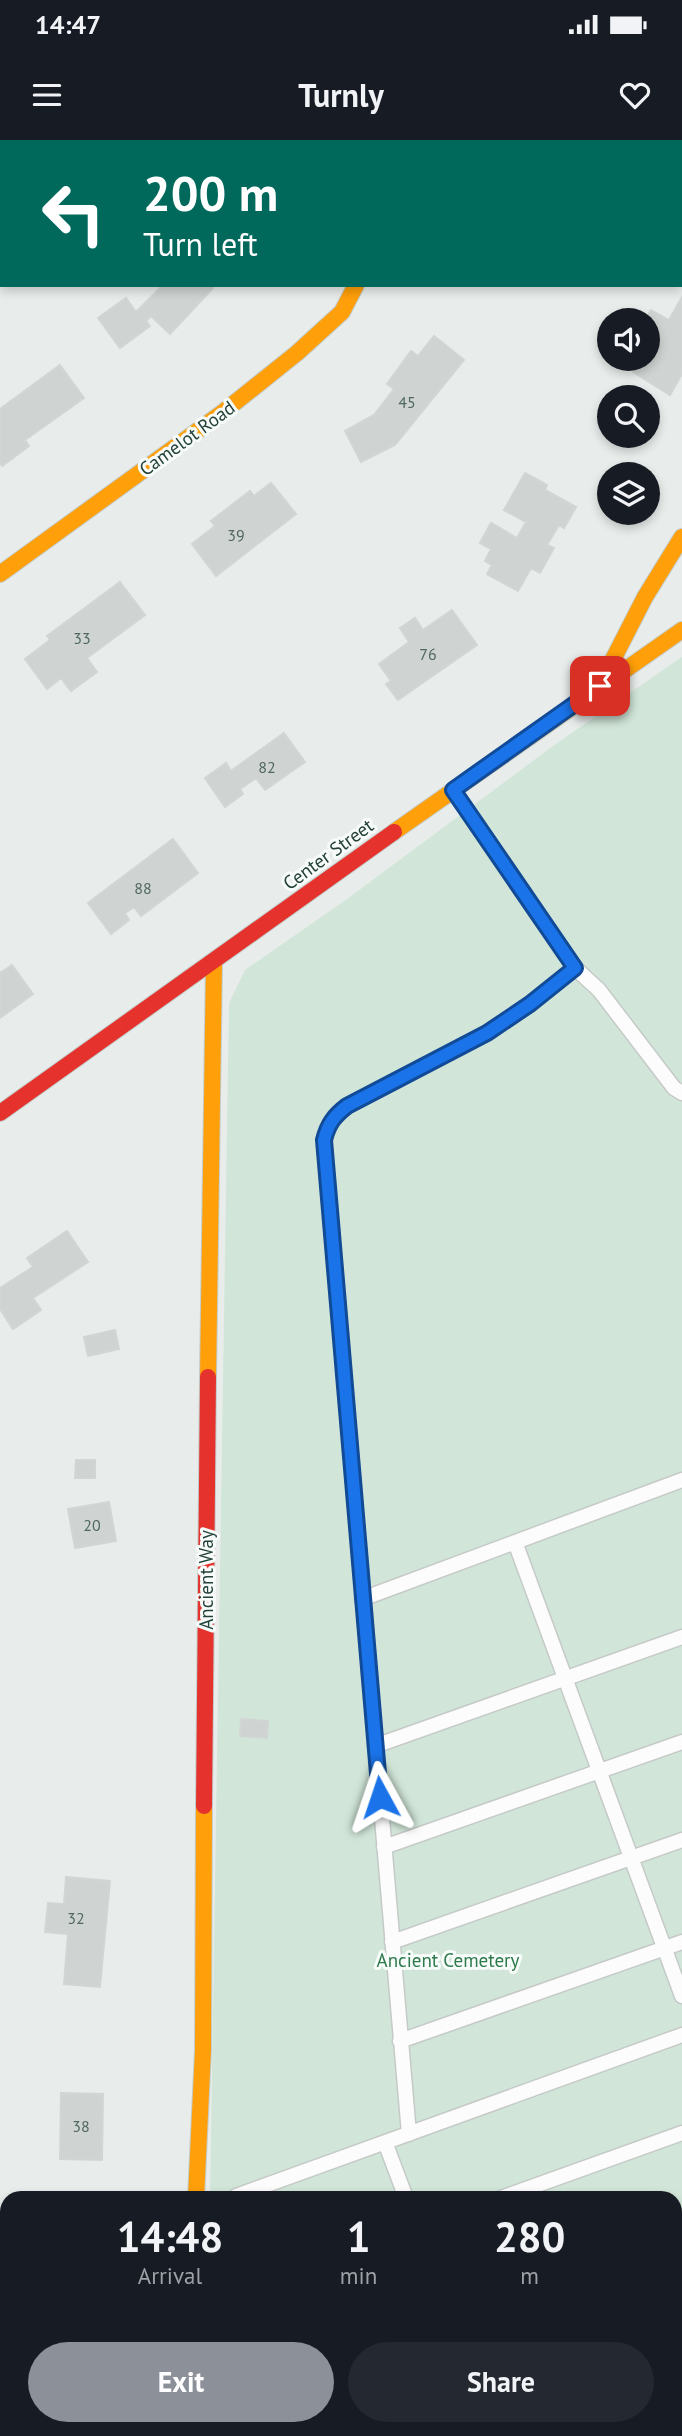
<!DOCTYPE html>
<html lang="en">
<head>
<meta charset="utf-8">
<style>
  :root { --surface:#171b24; --page:#242831; --text:#f1f3f6; --muted:#9ea1a6; --accent:#8c9099 }
  body { margin:0; font-family:"PT Sans",sans-serif; background:var(--page); color:var(--text); height:100vh; display:flex; flex-direction:column; font-size:26px; white-space:nowrap }
  * { box-sizing:border-box; margin:0 }
  p { font-size:23px; color:var(--muted) }
  .icon { flex:none; width:38px; height:38px; fill:none; stroke:currentColor; stroke-width:2; stroke-linecap:round; stroke-linejoin:round }
  .map { position:relative; flex:1; overflow:hidden }
  .details { position:absolute; left:0px; top:2051px; width:682px; height:245px; display:flex; flex-direction:column; background:var(--surface); border-radius:21px 21px 0 0; box-shadow:0 4px 10px #0003 }
  .details>* { flex:none }
  .hud { position:absolute; left:0px; top:0px; width:682px; height:147px; box-shadow:0 4px 10px #0003; background:#00695c; color:#fff; overflow:hidden }
  .buttons { position:absolute; left:597px; top:168px; display:grid; gap:14px }
  .buttons a { display:grid; place-items:center; width:63px; height:63px; border-radius:50%; background:var(--surface); box-shadow:0 4px 10px #0003; font-size:35px }
  .pin { position:absolute; display:grid; place-items:center; width:60px; height:60px; color:#fff; margin:-30px; border-radius:14px; box-shadow:0 4px 10px #0006 }
  .me { position:absolute; width:77px; margin:-38px; rotate:355deg; stroke-linejoin:round; filter:drop-shadow(0 0 5px #0008) }
  .turn { display:flex; align-items:center; gap:24px; height:147px; padding:0 28px; font-size:32px }
  .turn .icon { width:91px; height:91px; stroke-width:2.5 }
  .turn b { display:block; font-size:49px; line-height:60px }
  .eta { display:flex; justify-content:space-evenly; align-items:center; height:119px; text-align:center }
  .eta b { font-size:42px; font-weight:700; line-height:49px }
  .button { display:flex; gap:14px; margin-top:auto; padding:14px 28px }
  .button a { flex:1; height:80px; border-radius:42px; background:var(--accent); color:#fff; font-size:28px; font-weight:700; line-height:80px; text-align:center }
  .button a+a { background:var(--page); color:var(--text) }
  .status { display:flex; justify-content:space-between; align-items:center; height:49px; padding:0 35px; background:var(--surface); direction:ltr }
  .status svg { height:19px; fill:currentColor }
  header { display:flex; justify-content:space-between; align-items:center; height:91px; padding:0 28px; background:var(--surface); font-size:32px; font-weight:700 }
  .map>svg:first-child { display:block }
</style>
</head>
<body>
<div class="status"><b>14:47</b><svg viewBox="0 0 49 12"><path d="M0 12V9h3v3zM5 12V6h3v6zM10 12V3h3v9zM15 12V0h3v12zM26 1h20v11H26zM47 4h2v5h-2z"/></svg></div>
<header><svg class="icon" aria-label="menu" viewBox="0 0 24 24"><path d="M4 6h16M4 12h16M4 18h16"/></svg>Turnly<svg class="icon" aria-label="heart" viewBox="0 0 24 24"><path d="M12 20l-8-8c-3-5 5-10 8-4 3-6 11-1 8 4z"/></svg></header>
<div class="map">
<svg width="682" height="2296" viewBox="0 0 682 2296">
  <rect width="100%" height="100%" fill="#e8edeb"/>
  <path fill="#d1e6d8" d="M682 517V2296H206V2289H676V2058H210L229 863 245 830 347 759 557 603Z"/>
  <path fill="#cfd4d2" stroke="#d1d6d4" stroke-width="2" d="M163 145H210L213 148 170 194 151 176 146 181 150 186 120 208 98 178 126 158 136 172Z
    M682 157V234L670 255 633 232 641 219H648V180H645L651 170 669 180Z
    M434 196 464 220 395 305 361 322 345 291 374 275 394 249 387 244 411 211 418 216Z
    M60 225 84 258 25 300 29 306 2 326 0 323V269Z
    M525 333 547 345 545 350 576 367 564 388 559 385 547 405 554 408 540 433 531 428 518 451 487 434 492 425 485 421 491 409 480 403 491 383 517 398 526 382 504 370Z
    M271 343 296 374 216 436 192 404 215 386 211 381 250 351 254 356Z
    M120 442 145 475 87 518 97 532 71 551 61 538 47 549 25 519 50 500 47 496Z
    M452 470 477 505 398 560 386 544 391 541 379 524 409 502 400 488 415 478 423 490Z
    M284 593 305 622 265 650 256 638 240 649 243 654 225 667 205 638 226 623 231 631Z
    M173 699 198 733 141 776 134 767 125 773 129 780 111 794 88 763Z
    M12 825 33 854 0 878V833Z
    M67 1091 88 1122 33 1158 41 1170 13 1189 0 1169V1148L33 1127 27 1118Z
    M115 1190 119 1209 88 1216 84 1197Z
    M76 1320H95V1338H75Z
    M109 1362 116 1401 75 1408 68 1369Z
    M241 1579 268 1581 267 1598 240 1596Z
    M66 1737 110 1741 100 1847 64 1844 68 1794 45 1792 48 1763 64 1764Z
    M61 1953 103 1954 102 2020 60 2019Z
    M46 2289H86L83 2296H52L45 2293Z"/>
  <g fill="none" stroke-linecap="round" stroke-linejoin="round">
    <g stroke="#c5cac8" stroke-width="17">
      <path id="lane" d="M454 651 575 828 599 850 674 948 682 953
        M515 1402 682 1856
        M362 1459 682 1340
        M375 1606 682 1497
        M384 1707 682 1602
        M392 1802 682 1700
        M400 1901 682 1802
        M409 1994 324 1000C328 984 334 976 347 966L487 893 530 864 575 828
        M385 2002 406 2058
        M236 2056 682 1895
        M501 2058 682 1993
        M676 2104 682 2102
        M676 2205 682 2203
        M491 2289 494 2296
        M425 2296 444 2289"/>
    </g>
    <g stroke="#c5cac8" stroke-width="29">
      <path id="street" d="M211 0 214 2
        M438 2 439 0
        M179 2296 180 2289"/>
    </g>
    <g stroke="#c3cbc8" stroke-width="18">
      <path id="slow" d="M0 434 222 273 297 213 342 172 356 145
        M601 543 645 457 682 397
        M394 692 682 490
        M208 1237 214 822
        M196 2058 203 1910 204 1666"/>
    </g>
    <g stroke="#c3cbc8" stroke-width="18">
      <path id="jam" d="M0 973 394 692
        M204 1666 208 1237"/>
    </g>
    <use href="#lane" stroke="#fcfcfc" stroke-width="14"/>
    <use href="#street" stroke="#fcfcfc" stroke-width="26"/>
    <use href="#slow" stroke="#ff9f0a" stroke-width="16"/>
    <use href="#jam" stroke="#e5322d" stroke-width="16"/>
  </g>
  <g fill="none" stroke-linecap="round" stroke-linejoin="round">
    <g stroke="#114b97" stroke-width="18">
      <path id="route" d="M380 1657 324 1000C328 984 334 976 347 966L487 893 530 864 575 828 453 650 600 546"/>
    </g>
    <use href="#route" stroke="#1a73e8" stroke-width="12"/>
  </g>
  <g text-anchor="middle" dominant-baseline="central" stroke-width="6" stroke-linejoin="round" paint-order="stroke">
    <g font-size="16" fill="#506761">
      <text x="407" y="262">45</text>
      <text x="236" y="395">39</text>
      <text x="82" y="498">33</text>
      <text x="428" y="514">76</text>
      <text x="267" y="627">82</text>
      <text x="143" y="748">88</text>
      <text x="92" y="1385">20</text>
      <text x="76" y="1778">32</text>
      <text x="81" y="1986">38</text>
    </g>
    <g font-size="19" fill="#24423a" stroke="#f7fbf9">
      <text transform="translate(187 298) rotate(-36)">Camelot Road</text>
      <text transform="translate(328 714) rotate(-36)">Center Street</text>
      <text transform="translate(206 1440) rotate(-90)">Ancient Way</text>
    </g>
    <g font-size="19" fill="#2d7a4b" stroke="#f7fbf9">
      <text x="448" y="1820">Ancient Cemetery</text>
    </g>
  </g>
</svg>
<div class="buttons">
<a><svg class="icon" aria-label="sound" viewBox="0 0 24 24"><path d="M4 9h4l5-4v14l-5-4H4zM17 9q2 3 0 6"/></svg></a>
<a><svg class="icon" aria-label="search" viewBox="0 0 24 24"><circle cx="10" cy="10" r="6"/><path d="M15 15l6 6"/></svg></a>
<a><svg class="icon" aria-label="layers" viewBox="0 0 24 24"><path d="M12 4l9 5-9 5-9-5zM3 14l9 5 9-5"/></svg></a>
</div>
<div class="pin" style="left:600px;top:546px;background:#d93025"><svg class="icon" aria-label="arrive" viewBox="0 0 24 24"><path d="M6 21V4h12l-3 4 3 4H6"/></svg></div>
<svg class="me" style="left:380px;top:1657px" viewBox="-20 -20 40 40"><path d="M0-17L14 15 0 8-14 15z" fill="#1a73e8" stroke="#fff" stroke-width="4"/></svg>
<div class="hud">
<div class="turn"><svg class="icon" aria-label="left" viewBox="0 0 24 24"><path d="M17 20v-9H6M10 6l-5 5 5 5"/></svg><div><b>200 m</b>Turn left</div></div>
</div>
<section class="details">
<div class="eta">
<div><b>14:48</b><p>Arrival</p></div>
<div><b>1</b><p>min</p></div>
<div><b>280</b><p>m</p></div>
</div>
<div class="button"><a>Exit</a><a>Share</a></div>
</section>
</div>
</body>
</html>
